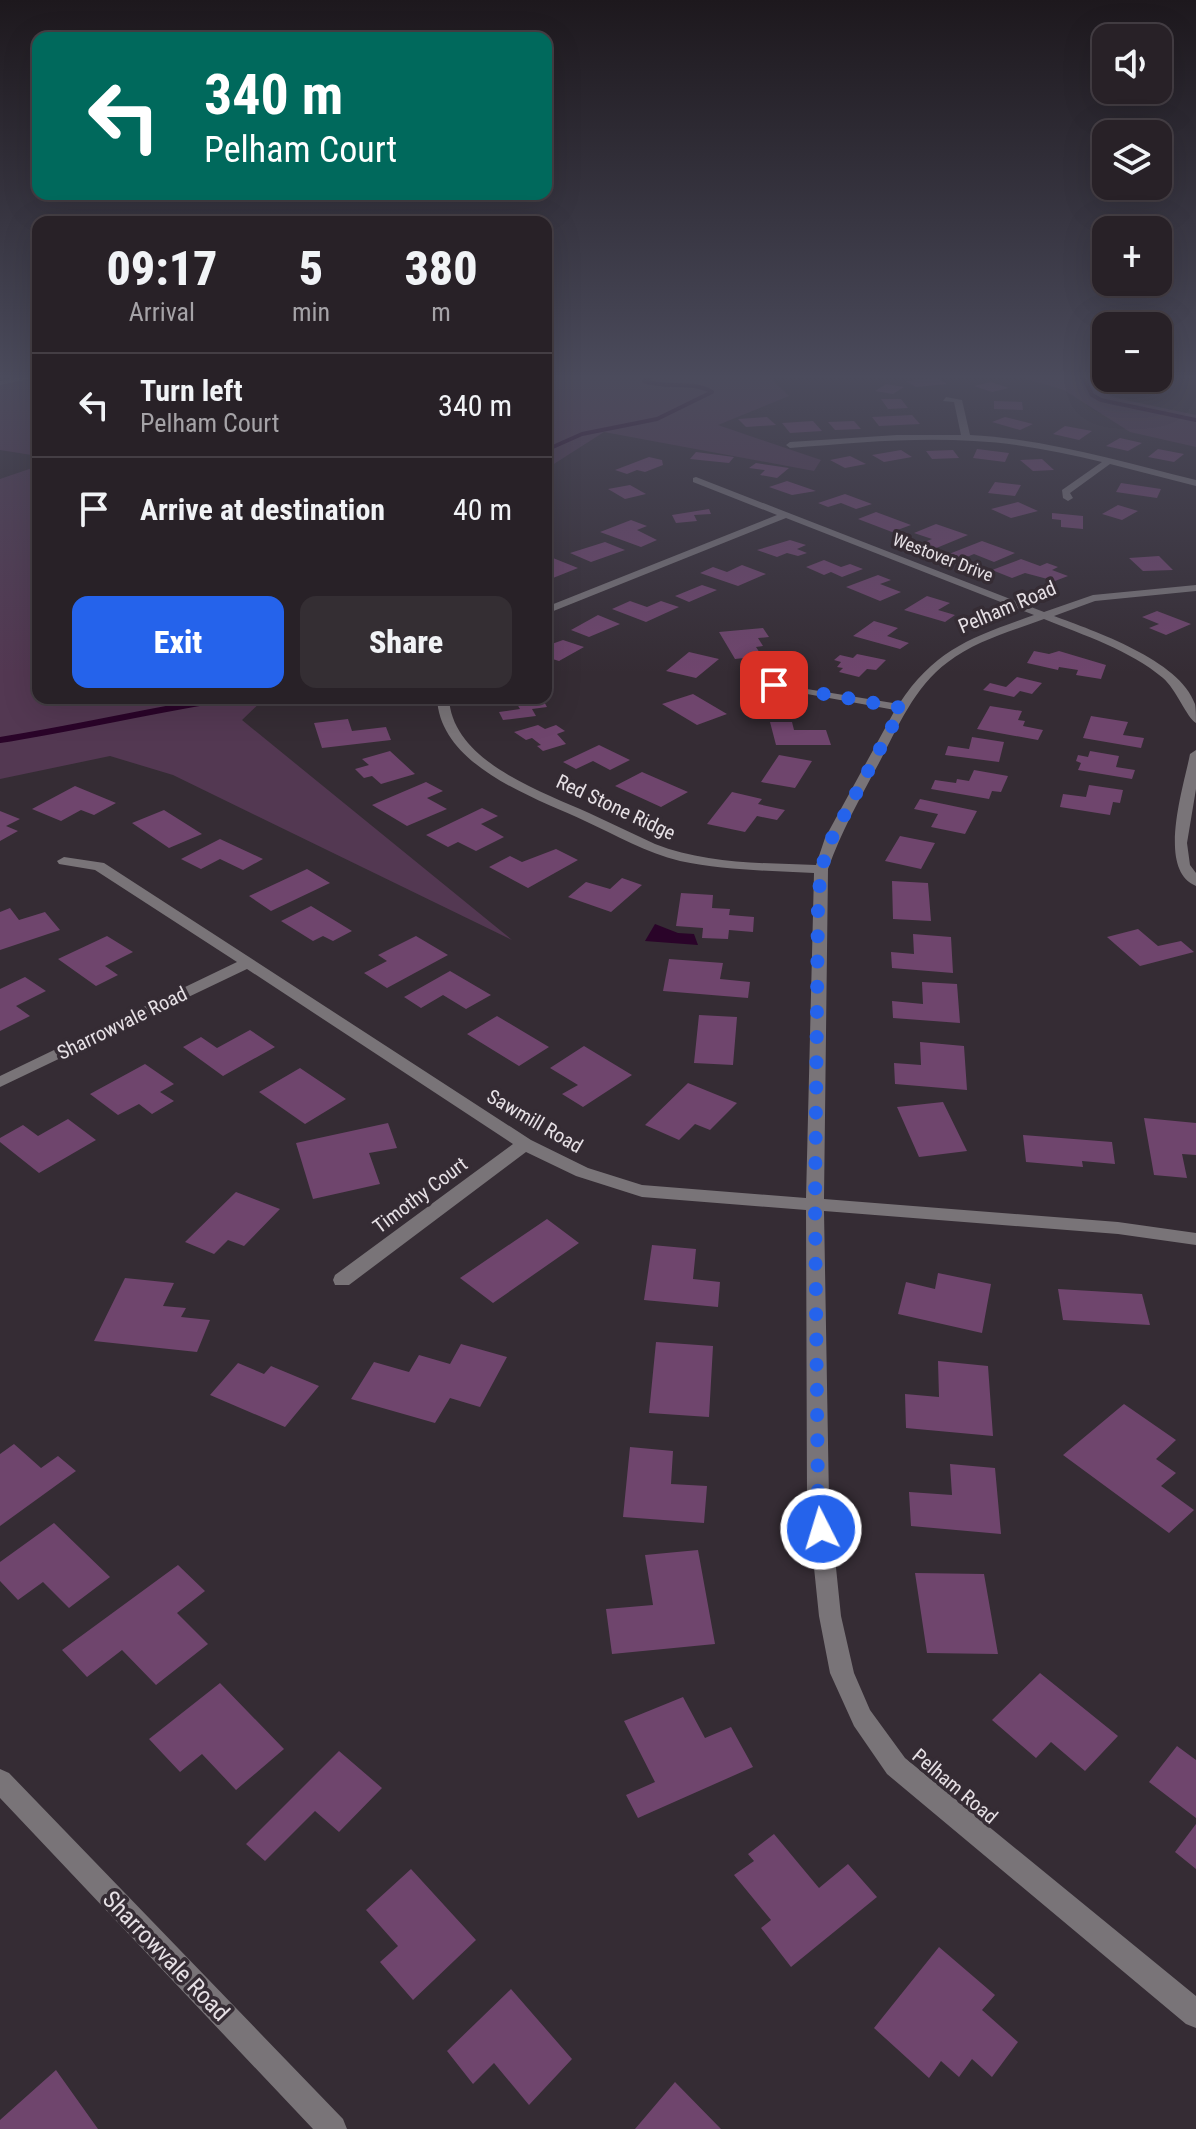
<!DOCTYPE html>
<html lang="en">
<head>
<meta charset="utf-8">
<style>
  :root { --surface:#282127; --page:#342e33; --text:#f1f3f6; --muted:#a5a3a7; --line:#443e44; --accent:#2563eb }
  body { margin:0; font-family:"Roboto Condensed",sans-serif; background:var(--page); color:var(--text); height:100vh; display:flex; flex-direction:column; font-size:30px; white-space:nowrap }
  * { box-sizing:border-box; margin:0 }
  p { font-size:26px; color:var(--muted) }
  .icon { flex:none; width:44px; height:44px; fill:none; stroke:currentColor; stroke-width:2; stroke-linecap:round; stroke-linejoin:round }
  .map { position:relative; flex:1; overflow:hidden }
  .side { position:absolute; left:32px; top:216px; width:520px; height:488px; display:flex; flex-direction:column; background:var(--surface); border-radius:16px; box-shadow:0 8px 32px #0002,0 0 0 2px var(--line) }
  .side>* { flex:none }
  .hud { position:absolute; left:32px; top:32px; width:520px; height:168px; border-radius:16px; box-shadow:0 8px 32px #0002,0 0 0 2px var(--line); background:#00695c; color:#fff; overflow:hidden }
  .controls { position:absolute; left:1092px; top:24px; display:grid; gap:16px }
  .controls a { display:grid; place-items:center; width:80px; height:80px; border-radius:16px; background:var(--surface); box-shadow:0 8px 32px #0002,0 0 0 2px var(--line); font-size:40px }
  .pin { position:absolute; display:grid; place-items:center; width:68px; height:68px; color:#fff; margin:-34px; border-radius:16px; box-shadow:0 4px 12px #0006 }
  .me { position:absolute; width:88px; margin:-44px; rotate:355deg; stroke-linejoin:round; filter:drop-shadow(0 0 6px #0008) }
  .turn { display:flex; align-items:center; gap:28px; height:168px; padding:0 40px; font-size:36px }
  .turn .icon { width:104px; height:104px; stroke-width:2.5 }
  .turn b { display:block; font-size:56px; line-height:68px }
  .eta { display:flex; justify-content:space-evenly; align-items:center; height:136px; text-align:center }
  .eta b { font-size:48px; font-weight:800; line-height:56px }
  .cta { display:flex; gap:16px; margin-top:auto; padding:16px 40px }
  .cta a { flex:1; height:92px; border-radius:16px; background:var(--accent); color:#fff; font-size:32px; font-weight:800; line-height:92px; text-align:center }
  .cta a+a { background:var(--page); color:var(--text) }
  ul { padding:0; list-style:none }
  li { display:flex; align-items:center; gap:24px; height:104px; padding:0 40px; border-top:2px solid var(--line) }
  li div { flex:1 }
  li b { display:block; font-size:30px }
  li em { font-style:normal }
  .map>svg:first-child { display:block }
</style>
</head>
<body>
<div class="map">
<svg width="1196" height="2129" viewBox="0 0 1196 2129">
  <rect width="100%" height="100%" fill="#352c34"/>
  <path fill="#533852" d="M38 375V456L0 450V382Z
    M546 375H767L789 396 718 425 821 460 814 471 604 432 546 469Z
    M1013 375H1096L1111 397 1196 415V447L1130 432 1064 390Z
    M38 466V698H265L242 720 512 940 173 775 110 756 0 779V479Z"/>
  <path fill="#2a0429" d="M655 924 678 933 694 934 698 945 645 941Z"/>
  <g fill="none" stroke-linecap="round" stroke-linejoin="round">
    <path stroke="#2a0429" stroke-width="4" d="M1082 375 1092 395 1101 400 1196 420
      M546 450 582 434 657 419 712 392C691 380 667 389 644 381L653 375"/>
    <path stroke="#2a0429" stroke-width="6" d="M0 740C77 728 152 710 229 698"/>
  </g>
  <path fill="#6f456d" d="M937 378 947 384 916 387 906 381Z
    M991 382 1009 388 992 392 974 386Z
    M886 384 904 387 893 394 875 391Z
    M881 399H901L908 408 888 409Z
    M994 401 1022 402 1023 410 994 409Z
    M912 415 920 424 879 426 872 417Z
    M767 417 776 425 746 427 738 419Z
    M1005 417 1033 424 1020 430 992 422Z
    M813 421 822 431 790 433 782 423Z
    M854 421 861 429 835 430 828 422Z
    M1065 426 1092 431 1079 440 1053 434Z
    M1120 438 1142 443 1128 451 1106 446Z
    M977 449 1009 453 1005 462 973 458Z
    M1158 449 1184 454 1174 462 1148 457Z
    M901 450 912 457 884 462 872 455Z
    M953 450 959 458 932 459 926 451Z
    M696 452 734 457 729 463 690 459Z
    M850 456 866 464 845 468 830 460Z
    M649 457 662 460 663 465 645 472 637 470 627 474 615 470Z
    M1042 459 1054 470 1033 471 1020 460Z
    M756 463 789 468 777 478 760 475 765 470 749 468Z
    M787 481 816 491 792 495 769 487Z
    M995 482 1021 485 1015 496 988 493Z
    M1121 483 1161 489 1157 498 1116 492Z
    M630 485 646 494 625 499 608 489Z
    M845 494 872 504 856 509 841 503 828 507 818 503Z
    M1018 502 1038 511 1011 518 991 509Z
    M1118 505 1138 511 1122 520 1102 514Z
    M709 509 711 514 694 515 697 521 676 523 672 515Z
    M876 512 911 525 892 532 858 519Z
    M1052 513 1083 516V529L1061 527V520L1052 519Z
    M631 520 647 526 637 530 657 540 641 547 600 532Z
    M936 524 968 535 934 549 920 544 932 539 914 533Z
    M790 540 806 545 797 549 807 553 798 556 787 553 777 557 757 550Z
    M982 541 1015 553 994 562 974 554 962 559 949 554Z
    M605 542 625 550 591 562 570 553Z
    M1159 556 1173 570 1143 571 1129 558Z
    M553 558 578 568 548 580 546 561Z
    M1021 559 1040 566 1047 563 1058 567 1052 570 1068 576 1055 581 1025 573 1012 578 992 570Z
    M824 560 841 567 850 564 863 569 842 577 831 572 824 575 806 567Z
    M742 565 766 574 738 586 700 573 713 567 727 572Z
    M878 575 891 580 880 584 901 592 880 601 846 587Z
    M702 585 717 590 689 602 675 596Z
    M927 596 950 603 938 610 955 615 945 622 904 610Z
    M630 601 647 607 661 601 679 607 646 622 612 609Z
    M1157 611 1191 624 1166 635 1149 628 1159 624 1142 617Z
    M598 615 620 624 589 637 571 630Z
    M874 621 898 628 887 636 909 643 900 649 853 636Z
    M763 628 769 637 758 638 763 646 756 647 762 656 735 659 719 632Z
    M563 640 584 647 559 661 546 657V646Z
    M1034 651 1049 654 1059 651 1106 665 1101 679 1076 675 1078 670 1059 667 1058 670 1027 663Z
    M689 652 719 659 696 678 666 671Z
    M857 654 886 660 876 670 867 669 859 677 839 672 843 668 837 667 841 662 834 660 840 655 853 658Z
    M1017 677 1042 683 1032 694 1020 691 1014 697 983 690 990 683 1006 687Z
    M693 694 727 714 697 725 662 704Z
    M345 698H380L378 705H343Z
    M519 698H542L547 707 532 709 536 716 503 720 499 712 520 709 514 699Z
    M990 706 1022 711 1018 720 1025 721 1023 726 1043 730 1038 740 977 729Z
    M1091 716 1128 722 1123 735 1144 738 1141 748 1083 738Z
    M348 719 352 731 386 727 391 740 322 748 314 723Z
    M770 722H792L794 730H826L831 745H776Z
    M538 725 545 729 556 725 565 731 557 734 566 744 543 751 537 746 541 745 532 738 526 740 514 732Z
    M972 737 1004 742 999 762 945 755 948 746 969 749Z
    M599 745 630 760 610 770 593 761 576 769 563 762Z
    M390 751 415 774 381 784 372 776 364 778 355 769 369 765 362 759Z
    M1090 751 1119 756 1116 767 1135 770 1132 779 1078 770 1081 763 1076 761 1078 755 1088 757Z
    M779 755 812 761 795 788 761 782Z
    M974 770 1008 776 1001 792 992 791 989 799 931 789 935 780 956 783 957 779 969 781Z
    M642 772 688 792 661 807 615 786Z
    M426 782 443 791 427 798 447 809 407 826 372 805Z
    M1089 785 1123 790 1120 803 1113 802 1110 815 1060 807 1063 794 1086 797Z
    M75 786 116 803 94 815 81 810 61 821 32 809Z
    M732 792 762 799 758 804 785 810 777 820 757 816 745 832 707 824Z
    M920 799 977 811 965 834 931 827 938 814 914 809Z
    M482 808 498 816 481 824 504 837 476 851 458 842 448 847 426 835Z
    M164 810 202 834 169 848 132 823Z
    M0 811 20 819 6 826 18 831 0 841Z
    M900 836 935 843 921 869 885 861Z
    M220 839 263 859 243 870 220 859 201 869 181 859Z
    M556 849 578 860 528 888 489 867 510 856 522 862Z
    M307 869 330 883 271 911 249 896Z
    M622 878 642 885 611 912 568 897 586 882 610 889Z
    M892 881 928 883 931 921 893 919Z
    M681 893 713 895 712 908 730 909 729 915 754 917 753 932 729 930 728 939 702 938 703 928 676 926Z
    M311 906 352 931 333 941 323 936 313 941 281 921Z
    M10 908 19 920 45 912 60 930 0 950V912Z
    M1138 929 1158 946 1181 941 1194 952 1140 966 1107 937Z
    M913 934 951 937 953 973 892 968 891 952 914 954Z
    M107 936 133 952 105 966 118 975 96 986 58 959Z
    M416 936 448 955 387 988 364 973 387 961 378 955Z
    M669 959 723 963 720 979 750 982 748 998 663 991Z
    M450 971 491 995 466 1009 443 995 421 1008 404 997Z
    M25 977 46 991 16 1006 30 1016 0 1031V989Z
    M922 982 957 984 960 1023 893 1018 892 1001 923 1004Z
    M699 1015 737 1017 733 1065 694 1063Z
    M497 1016 549 1047 519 1066 467 1034Z
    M250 1030 275 1047 223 1076 183 1047 201 1037 217 1048Z
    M920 1042 964 1046 967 1090 895 1084 894 1063 921 1065Z
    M584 1046 632 1075 583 1107 562 1094 578 1085 550 1068Z
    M145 1064 174 1084 160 1092 174 1101 152 1114 139 1104 118 1115 90 1094Z
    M300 1068 346 1099 305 1124 259 1092Z
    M688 1083 737 1103 710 1130 695 1124 679 1140 645 1125Z
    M943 1102 967 1151 919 1157 897 1107Z
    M1144 1118 1196 1123V1155L1182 1154 1187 1178 1154 1175Z
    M68 1119 96 1140 39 1173 0 1142V1138L23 1125 38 1136Z
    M388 1123 397 1148 369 1153 380 1184 313 1199 296 1143Z
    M1023 1135 1112 1142 1115 1164 1082 1161 1083 1167 1026 1162Z
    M236 1192 280 1209 244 1246 228 1240 214 1254 185 1242Z
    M547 1219 579 1243 493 1303 460 1278Z
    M652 1245 696 1249 693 1279 720 1282 718 1307 644 1300Z
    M938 1273 991 1284 982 1333 898 1314 906 1282 935 1289Z
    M125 1278 174 1283 163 1306 186 1308 181 1317 210 1320 197 1352 94 1341Z
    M1058 1289 1142 1294 1150 1325 1063 1320Z
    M656 1342 713 1346 709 1417 649 1413Z
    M461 1344 507 1357 480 1407 450 1398 435 1423 351 1399 374 1362 409 1372 419 1355 450 1364Z
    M938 1361 988 1366 993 1436 906 1428 905 1394 939 1397Z
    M238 1363 264 1374 271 1366 319 1386 285 1427 210 1395Z
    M1124 1404 1176 1440 1156 1459 1176 1473 1161 1486 1194 1510 1169 1533 1063 1455Z
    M14 1444 41 1468 58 1456 76 1471 0 1526V1454Z
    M630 1447 673 1451 671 1484 707 1486 704 1523 623 1517Z
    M950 1464 995 1468 1001 1534 911 1526 909 1492 952 1495Z
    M54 1523 110 1577 69 1608 43 1582 18 1600 0 1581V1562Z
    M698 1550 715 1644 612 1654 606 1609 653 1605 645 1555Z
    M178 1565 205 1591 177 1613 208 1644 156 1685 122 1650 87 1677 62 1650Z
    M915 1573 984 1574 998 1654 927 1653Z
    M1040 1673 1118 1736 1085 1771 1051 1742 1036 1758 992 1720Z
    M220 1683 284 1749 236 1790 202 1754 180 1772 149 1739Z
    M683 1697 705 1738 731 1727 753 1767 638 1818 626 1795 655 1782 624 1721Z
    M1177 1746 1196 1760V1818L1149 1782Z
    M339 1751 382 1788 339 1832 315 1811 265 1861 246 1844Z
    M1196 1824V1869L1175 1852Z
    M774 1834 819 1888 848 1864 877 1897 791 1967 761 1928 771 1920 734 1875 754 1861 748 1854Z
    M411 1869 476 1940 413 2000 380 1962 398 1946 366 1910Z
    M939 1947 995 1995 982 2010 1018 2042 992 2077 972 2059 959 2077 941 2061 929 2078 874 2028Z
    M511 1989 572 2059 529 2105 494 2063 473 2084 447 2051Z
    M56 2070 98 2129H0V2120Z
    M675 2082 721 2129H635Z"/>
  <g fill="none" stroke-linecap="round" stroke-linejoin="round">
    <path fill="#797478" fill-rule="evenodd" d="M28 375H38V377L0 385V381Z
      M946 397 962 400 970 435C1047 439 1122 462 1196 480V486L1110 464 1070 493 1073 498 1068 501 1063 498 1062 490 1102 462C1060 452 1018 443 974 441 913 437 851 443 790 448L786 445 790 442 897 435H961L954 402 943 401Z
      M696 477 1044 612 1093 595 1196 585V591L1095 601 1054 616C1094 631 1180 660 1195 704 1196 709 1196 717 1196 723 1187 718 1176 689 1163 678 1130 650 1083 635 1044 619 1012 631 975 641 948 662 914 687 898 727 879 763 860 798 841 832 828 869L824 1199 1118 1222 1196 1233V1245L1118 1234 824 1211 829 1500 841 1616 854 1673 870 1710 905 1758 1196 1996V2028L1186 2024 887 1774 854 1726 830 1673 819 1616 807 1500 806 1210 642 1197 576 1176 526 1152 349 1285H335L333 1280 335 1275 513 1144 247 969 0 1087V1076L237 962 95 870 59 864 57 861 64 857 104 863 531 1140 588 1168 642 1185 806 1198 814 873C769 871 724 870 680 861 646 853 616 835 585 821 533 797 440 766 437 698H449C452 761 540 791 589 813 611 823 633 834 655 844 706 864 763 863 816 865L825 838 895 710 774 688 770 687V683L899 704C936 648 973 637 1034 615L786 518 546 614V607L777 515 693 482V478Z
      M1196 750V789L1187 843 1190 865 1196 873V886C1156 870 1184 786 1190 754Z
      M0 1769 9 1773 343 2119 347 2129H313L0 1798Z"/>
  </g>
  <linearGradient id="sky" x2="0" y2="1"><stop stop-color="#1d181d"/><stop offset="0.56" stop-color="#4b4b5c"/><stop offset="1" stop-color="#4b4b5c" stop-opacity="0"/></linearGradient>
  <rect width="1196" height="673" fill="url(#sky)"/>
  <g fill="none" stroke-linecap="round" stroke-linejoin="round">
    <path stroke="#2563eb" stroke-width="14" stroke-dasharray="0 25.2" d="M774 685 902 708 832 838 821 869 818 905 815 1204 818 1500 821 1529"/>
  </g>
  <g text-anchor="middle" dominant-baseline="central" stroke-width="7" stroke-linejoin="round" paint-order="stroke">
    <g font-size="18" fill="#e6e0e5" stroke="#352c34">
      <text transform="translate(943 557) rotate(21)">Westover Drive</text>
    </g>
    <g font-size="20" fill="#e6e0e5" stroke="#352c34">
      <text transform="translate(1007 607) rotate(-23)">Pelham Road</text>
      <text transform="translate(616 807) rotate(25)">Red Stone Ridge</text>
      <text transform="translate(122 1023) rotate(-26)">Sharrowvale Road</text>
      <text transform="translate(535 1121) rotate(30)">Sawmill Road</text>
      <text transform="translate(420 1195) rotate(-37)">Timothy Court</text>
      <text transform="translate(955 1786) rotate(40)">Pelham Road</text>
    </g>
    <g font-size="24" fill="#e6e0e5" stroke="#352c34">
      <text transform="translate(166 1956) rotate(46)">Sharrowvale Road</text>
    </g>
  </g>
</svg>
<div class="controls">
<a><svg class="icon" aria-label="sound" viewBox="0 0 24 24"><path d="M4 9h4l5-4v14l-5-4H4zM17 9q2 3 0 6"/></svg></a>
<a><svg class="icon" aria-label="layers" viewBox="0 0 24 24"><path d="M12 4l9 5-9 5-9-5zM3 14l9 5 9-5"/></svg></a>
<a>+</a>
<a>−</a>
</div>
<div class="pin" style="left:774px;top:685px;background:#d93025"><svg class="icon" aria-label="arrive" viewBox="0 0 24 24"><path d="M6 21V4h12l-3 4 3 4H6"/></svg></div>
<svg class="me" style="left:821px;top:1529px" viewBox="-20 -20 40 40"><circle r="17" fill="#2563eb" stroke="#fff" stroke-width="3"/><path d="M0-11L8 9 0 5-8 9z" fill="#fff"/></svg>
<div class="hud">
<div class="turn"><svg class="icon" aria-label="left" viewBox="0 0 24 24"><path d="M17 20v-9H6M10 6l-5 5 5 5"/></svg><div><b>340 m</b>Pelham Court</div></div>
</div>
<section class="side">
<div class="eta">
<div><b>09:17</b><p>Arrival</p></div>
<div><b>5</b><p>min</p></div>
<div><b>380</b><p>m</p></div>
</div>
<ul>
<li><svg class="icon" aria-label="left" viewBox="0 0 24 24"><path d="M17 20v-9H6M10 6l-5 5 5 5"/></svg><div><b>Turn left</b><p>Pelham Court</p></div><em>340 m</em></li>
<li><svg class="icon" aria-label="arrive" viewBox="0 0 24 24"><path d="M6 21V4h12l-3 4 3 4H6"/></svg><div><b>Arrive at destination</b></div><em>40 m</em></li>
</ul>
<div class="cta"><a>Exit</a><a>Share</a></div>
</section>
</div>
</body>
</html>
